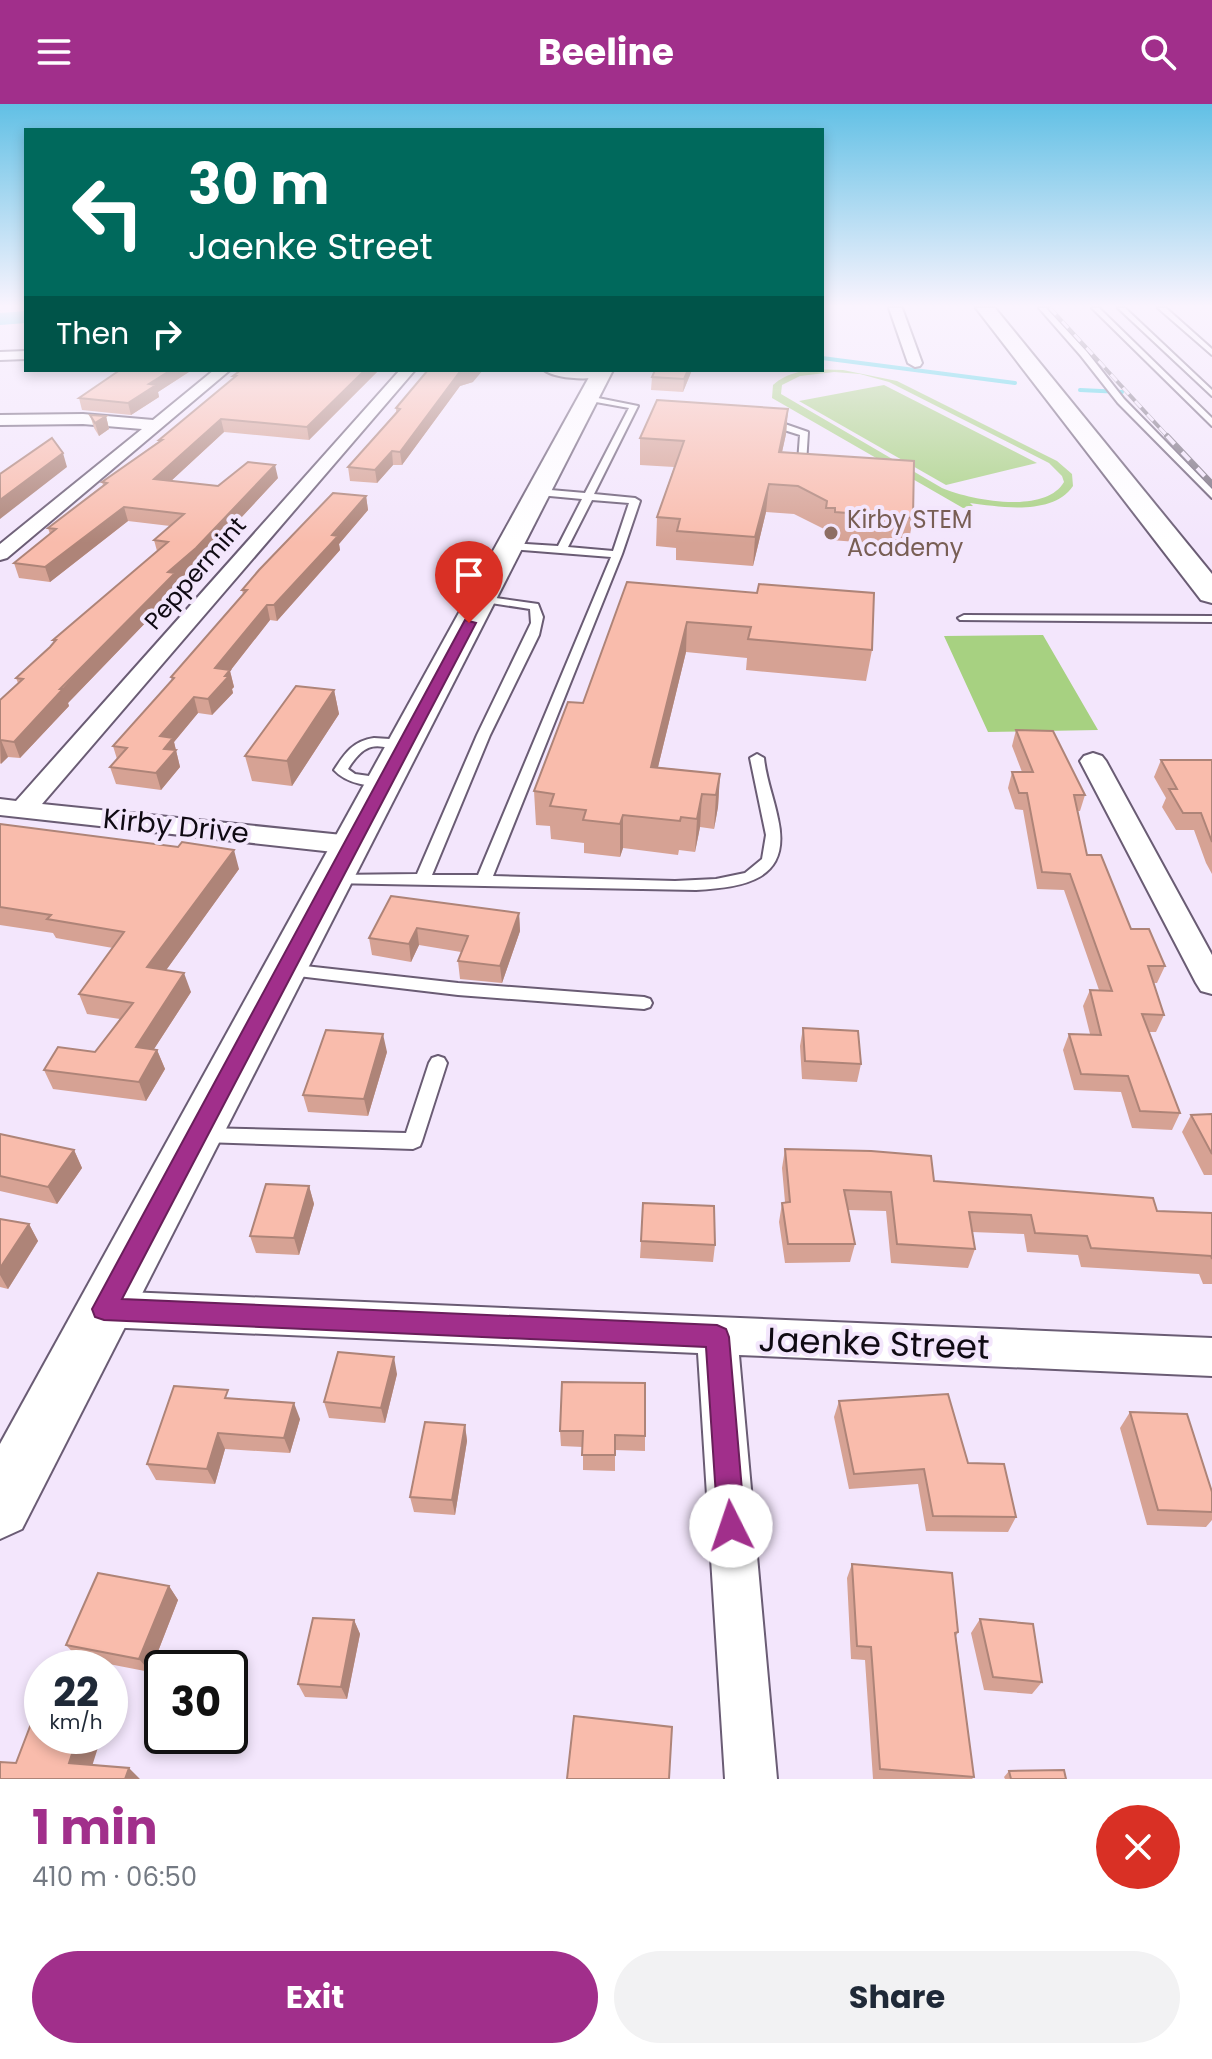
<!DOCTYPE html>
<html lang="en">
<head>
<meta charset="utf-8">
<style>
  :root { --surface:#fff; --page:#f2f2f3; --text:#1f2937; --muted:#747a83; --accent:#a12f8b }
  body { margin:0; font-family:Poppins,sans-serif; background:var(--page); color:var(--text); height:100vh; display:flex; flex-direction:column; font-size:30px; white-space:nowrap }
  * { box-sizing:border-box; margin:0 }
  p { font-size:26px; color:var(--muted) }
  .icon { flex:none; width:44px; height:44px; fill:none; stroke:currentColor; stroke-width:2; stroke-linecap:round; stroke-linejoin:round }
  .map { position:relative; height:1675px; overflow:hidden }
  .details { display:flex; flex-direction:column; background:var(--surface); flex:1 }
  .details>* { flex:none }
  .guide { position:absolute; left:24px; top:24px; width:800px; height:244px; border-radius:0px; box-shadow:0 4px 12px #0003; background:#00695c; color:#fff; overflow:hidden }
  .speed { position:absolute; left:24px; top:1546px; display:flex; gap:16px; font-size:40px; font-weight:700; text-align:center }
  .speed>* { display:grid; place-content:center; width:104px; height:104px; border-radius:50%; background:var(--surface); box-shadow:0 4px 12px #0003; line-height:1 }
  .speed small { font-size:20px; font-weight:400 }
  .speed .limit { border:4px solid #111; border-radius:12px; background:#fff; color:#111 }
  .pin { position:absolute; display:grid; place-items:center; width:68px; height:68px; color:#fff; margin:-82px -34px; border-radius:50% 50% 50% 0; rotate:-45deg; box-shadow:0 0 8px #0007 }
  .pin .icon { rotate:45deg }
  .me { position:absolute; width:88px; margin:-44px; rotate:356deg; stroke-linejoin:round; filter:drop-shadow(0 0 6px #0008) }
  .turn { display:flex; align-items:center; gap:28px; height:168px; padding:0 32px; font-size:36px }
  .turn .icon { width:104px; height:104px; stroke-width:2.5 }
  .turn b { display:block; font-size:56px; line-height:68px }
  .then { display:flex; align-items:center; height:76px; padding:0 32px; background:#0003; gap:16px; font-size:30px }
  .round { display:grid; place-items:center; flex:none; width:84px; height:84px; border-radius:42px; background:var(--page) }
  .head { display:flex; align-items:center; justify-content:space-between; height:136px; padding:0 32px }
  h1 { font-size:48px; font-weight:700; line-height:60px; color:var(--accent) }
  .button { display:flex; gap:16px; margin-top:auto; padding:16px 32px }
  .button a { flex:1; height:92px; border-radius:48px; background:var(--accent); color:#fff; font-size:32px; font-weight:700; line-height:92px; text-align:center }
  .button a+a { background:var(--page); color:var(--text) }
  header { display:flex; justify-content:space-between; align-items:center; height:104px; padding:0 32px; background:var(--accent); color:#fff; font-size:36px; font-weight:700 }
  .map>svg:first-child { display:block }
</style>
</head>
<body>
<header><svg class="icon" aria-label="menu" viewBox="0 0 24 24"><path d="M4 6h16M4 12h16M4 18h16"/></svg>Beeline<svg class="icon" aria-label="search" viewBox="0 0 24 24"><circle cx="10" cy="10" r="6"/><path d="M15 15l6 6"/></svg></header>
<div class="map">
<svg width="1212" height="1675" viewBox="0 0 1212 1675">
  <rect width="100%" height="100%" fill="#f3e6fc"/>
  <path fill="#a7d181" fill-rule="evenodd" d="M843 266 897 277 1057 357 1072 370 1073 382C1053 412 1000 403 970 399L973 402 963 404 772 294 773 281C792 264 820 265 843 266ZM834 268 860 270 889 278 1049 359 1062 372 1064 378C1045 411 970 396 942 384L781 290 782 281 800 272Z
    M884 281 1037 359 946 381 799 297Z
    M1043 531 1098 626 988 628 944 532Z"/>
  <g fill="none" stroke-linecap="round" stroke-linejoin="round">
    <path stroke="#38d1e1" stroke-width="4" d="M822 254 1015 279
      M1080 286 1122 288"/>
    <path fill="#38d1e1" fill-rule="evenodd" d="M26 207V219L0 221V209Z"/>
    <g stroke="#6a5c74" stroke-width="4">
      <path id="lane" d="M1039 204H1046L1087 248 1124 295 1212 385V394L1118 299 1081 252Z
        M1092 204H1099L1212 314V322Z
        M1118 204H1125L1212 286V292Z
        M1158 204H1166L1212 245V251Z
        M588 292 638 302 594 390 635 394 640 397 622 450 493 772 675 777 716 775 745 769 762 755 766 731 750 654 757 650 764 654C766 675 774 694 778 715 792 777 743 783 696 786L330 779 327 776 330 773 335 771 417 770 477 631 531 519 530 505 478 497 476 495 482 492 538 500 543 513 539 531 490 631 432 771H478L611 453 510 445 505 442 510 439 558 442 582 395 539 391 534 388 539 385 585 389 629 304 585 296 584 294ZM592 396 629 399 613 447 568 443Z
        M767 318 782 319 808 328 806 360 798 358 800 331 781 325 764 323V319Z
        M964 511 1212 512V518L960 516 958 514Z
        M374 634 405 636 412 640C389 656 374 622 348 665L355 670 390 675 392 678 390 681C371 684 347 680 334 666 345 649 353 637 374 634Z
        M287 860 458 879 644 893 650 895 652 899 650 903 644 905 458 891 281 870 279 866Z
        M438 952 444 954 447 959 422 1037 420 1042 413 1045 203 1038 196 1036 194 1031 196 1026 203 1024 406 1029 429 959 432 954Z"/>
    </g>
    <g stroke="#6a5c74" stroke-width="4">
      <path id="street" d="M889 204H902L922 259 920 262 915 263 908 259Z
        M26 247V255L0 256V248Z
        M214 266H230L7 454 0 456V440L142 325 83 320 0 321V311L83 310 153 316Z
        M400 266H415L42 700 352 732 362 735 366 741 362 747 352 750 0 711V695L16 697Z
        M544 266H607L609 269C598 278 555 275 544 266Z
        M1093 649 1102 652 1106 657 1212 851V890L1201 887 1196 879 1080 657 1084 652Z
        M104 1187 1212 1234V1272L739 1251 777 1675H725L698 1249 104 1223 90 1218 84 1205 90 1192Z"/>
    </g>
    <g stroke="#6a5c74" stroke-width="4">
      <path id="secondary" d="M593 266H613L22 1425 0 1435V1340Z"/>
    </g>
    <g stroke="#6a5c74" stroke-width="4">
      <path id="primary" d="M976 204H995L1212 470V499L1201 496Z"/>
    </g>
    <use href="#lane" fill="#fff" fill-rule="evenodd"/>
    <use href="#street" fill="#fff" fill-rule="evenodd"/>
    <use href="#secondary" fill="#fff" fill-rule="evenodd"/>
    <use href="#primary" fill="#fff" fill-rule="evenodd"/>
    <g stroke="#786f7e" stroke-width="4">
      <path id="rail-far1" d="M1050 204 1169 334"/>
    </g>
    <g stroke="#786f7e" stroke-width="6">
      <path id="rail" d="M1167 332 1212 380"/>
    </g>
    <use href="#rail-far1" stroke="#f3e6fc" stroke-width="3" stroke-dasharray="9" stroke-linecap="butt"/>
    <use href="#rail" stroke="#f3e6fc" stroke-width="4" stroke-dasharray="11" stroke-linecap="butt"/>
  </g>
  <path fill="#d6a294" d="M120 266H192L158 288 159 293 131 311 82 306 79 294Z
    M241 266H379L309 336 224 328 171 377 218 382 278 374 199 459 177 478 179 484 68 599 69 602 20 654 8 653 0 660V596L18 579 16 574 50 543 54 539 53 536 157 447 154 436 170 422 128 417 50 478 19 474 14 459 50 430 48 424 103 381 102 378 159 337V336L233 275V272Z
    M428 266 473 278 460 282 402 361H393L377 379 350 377 348 363 396 308V304Z
    M692 266 683 288 651 286 652 273Z
    M788 305 786 330 782 348 913 414 908 442 831 436 832 433 823 432 824 425 794 410 766 408 753 462 676 456V444L656 442 657 413 674 363 640 361V334Z
    M90 311 106 312 109 325 99 332 94 324Z
    M366 392 368 406 339 440 340 446 277 517 270 516 230 567 234 583 232 585 233 589 212 611 198 609 174 638 180 663 161 686 116 680 110 663 117 655 113 642 172 577 171 573 243 490 242 486Z
    M627 478 872 546 866 577 746 566 747 554 686 548 658 663 720 670 718 703 714 725 700 723 695 748 679 746 678 751 623 744 620 753 584 749V739L551 735 550 722 536 721 534 687 583 599Z
    M334 586 339 610 292 682 252 677 245 652Z
    M1016 626 1085 691 1080 707H1078L1087 751 1131 825 1165 862 1157 879H1154L1164 911 1156 928H1149L1180 1009 1172 1026 1132 1024 1121 988 1074 986 1063 946 1069 930H1090L1083 902 1090 886H1099L1064 786 1037 785 1023 706 1015 705 1008 684 1012 668H1022L1012 642Z
    M1161 656H1212V770L1206 759 1194 726H1176L1162 703 1166 694 1154 673Z
    M0 720 239 765 166 866 191 888 154 945 157 946 165 965 146 997 53 985 44 966 95 948 120 915 87 910 79 890 113 844 56 834 53 829 0 821Z
    M391 792 519 809 520 827 502 879 460 875 458 857 461 848 419 841 411 858 372 851 369 834Z
    M803 924 861 960 857 978 802 975 800 942Z
    M387 948 368 1012 308 1008 303 991Z
    M1212 1010V1071H1204L1182 1028 1191 1011Z
    M0 1030 74 1046 82 1064 57 1100 0 1087Z
    M785 1045 934 1077 1157 1107 1212 1109V1180H1203L1199 1170 1081 1163 1078 1151 1027 1148 1024 1130 972 1128 975 1145 968 1164 891 1159 886 1107 848 1106 855 1140 850 1158 785 1159 779 1118 782 1099 785 1098 782 1064Z
    M309 1082 314 1100 299 1151 256 1149 250 1132Z
    M0 1115 29 1120 38 1137 8 1185 0 1183Z
    M641 1137 715 1141 713 1158 640 1154Z
    M397 1270 385 1319 329 1314 324 1298Z
    M562 1278 645 1332V1347L615 1346V1367L583 1366V1343L561 1342 560 1327Z
    M232 1294 300 1315 290 1349 225 1345 215 1380 156 1376 147 1360Z
    M839 1297 1016 1413 1008 1428 926 1427 918 1380 849 1385 834 1313Z
    M1130 1308 1212 1388V1416L1206 1423 1147 1421 1120 1324Z
    M465 1321 467 1337 455 1411 414 1408 410 1393Z
    M852 1460 958 1528 956 1532 974 1673 972 1675H873L865 1556 851 1555 847 1474Z
    M169 1482 178 1496 150 1568 78 1554 66 1541Z
    M980 1515 1042 1578 1032 1590 984 1586 971 1529Z
    M354 1516 360 1530 347 1595 305 1593 298 1580Z
    M1009 1667 1066 1675H1005L1004 1673Z"/>
  <path fill="#ae8478" d="M171 266H192L158 288 159 293 131 311 128 299 149 280Z
    M365 266H379L309 336 307 323Z
    M472 266H483L473 278 460 282 402 361 400 348 459 269Z
    M688 266H692L683 288 684 275Z
    M788 305 786 330 776 375 779 348Z
    M106 312 109 325 99 332 95 319Z
    M221 315 224 328 158 389 154 375Z
    M392 347 393 361 377 379 375 366Z
    M63 349 67 363 0 415V396Z
    M275 361 278 374 199 459 177 478 179 484 68 599 69 602 20 654 14 638 168 468Z
    M769 380 766 408 753 462 755 433Z
    M366 392 368 406 339 440 340 446 277 517 274 501Z
    M124 403 128 417 50 478 45 463Z
    M267 501 270 516 230 567 234 583 232 585 233 589 212 611 208 595 215 564Z
    M687 518 686 548 650 696 651 663Z
    M334 586 339 610 292 682 287 657Z
    M194 593 198 609 174 638 180 663 161 686 156 669 160 632Z
    M1 636 8 653 1 660 0 637Z
    M720 670 718 703 714 725 716 691Z
    M702 690 700 723 695 748 697 715Z
    M623 711V744L620 753V720Z
    M234 746 239 765 154 883 147 863Z
    M519 809 520 827 502 879 500 862Z
    M417 824 419 841 411 858 409 840Z
    M184 869 191 888 143 962 136 943Z
    M383 930 387 948 368 1012 364 995Z
    M157 946 165 965 146 997 139 978Z
    M74 1046 82 1064 57 1100 48 1083Z
    M309 1082 314 1100 299 1151 294 1134Z
    M29 1120 38 1137 8 1185 0 1171V1164Z
    M394 1253 397 1270 385 1319 381 1304Z
    M294 1299 300 1315 290 1349 284 1334Z
    M465 1321 467 1337 455 1411 452 1396Z
    M218 1329 225 1345 215 1380 207 1365Z
    M169 1482 178 1496 150 1568 139 1555Z
    M354 1516 360 1530 347 1595 341 1583Z
    M78 1632H99L101 1634 88 1675 69 1659Z
    M129 1664 140 1675H125Z"/>
  <path fill="#f9bcac" stroke="#ae8478" stroke-width="2" d="M120 266H171L149 280 156 281 128 299 79 294Z
    M241 266H365L307 323 221 315 154 375 218 382 248 358 275 361 196 444 168 468 175 469 60 585H63L14 638 1 636 0 637V596L23 575 16 574 50 543 56 536H53L168 438 154 436 184 410 124 403 45 463 14 459 56 425 48 424 107 379 102 378 162 336H159L236 272H233Z
    M428 266H472L459 269 400 348 392 347 375 366 348 363 400 305 396 304Z
    M655 266H688L684 275 652 273Z
    M657 296 788 305 779 348 914 357 913 414 835 408V404H826L827 397 798 382 769 380 755 433 677 427 680 415 657 413 684 337 640 334Z
    M90 311 106 312 95 319Z
    M52 334 63 349 0 396V370Z
    M333 389 366 392 332 431 338 432 274 501H267L215 564 230 566 225 572H229L208 595 194 593 160 632 173 634 164 645 176 646 156 669 110 663 127 644 113 642 174 574 171 573 247 486H242L259 466Z
    M627 478 757 489 759 480 874 489 872 546 748 535 751 523 687 518 651 663 720 670 716 691 702 690 697 715 681 713 680 717 623 711 620 720 583 716 586 706 550 702 554 690 534 687 568 598 583 599Z
    M296 582 334 586 287 657 245 652Z
    M1016 626 1053 627 1085 691H1074L1087 751H1101L1131 825H1149L1165 862H1148L1164 911 1142 910 1180 1009 1140 1007 1128 972 1081 970 1069 930 1101 931 1090 886 1112 887 1070 770 1042 768 1027 689H1019L1012 668H1033Z
    M1161 656H1212V738L1201 709H1183L1169 685H1177Z
    M0 720 178 743 182 738 234 746 147 863 184 869 136 943 157 946 139 978 44 966 58 943 95 948 133 899 79 890 124 828 47 815 51 811 0 803Z
    M391 792 519 809 500 862 458 857 468 832 417 824 409 840 369 834Z
    M803 924 858 927 861 960 805 957Z
    M326 926 383 930 364 995 303 991Z
    M1212 1010V1050L1191 1011Z
    M0 1030 74 1046 48 1083 0 1072Z
    M785 1045 871 1047 931 1052 934 1077 1153 1094 1157 1107 1212 1109V1155L1211 1152 1091 1144 1087 1132 1035 1129 1031 1111 969 1108 975 1145 897 1140 891 1088 844 1086 855 1140H788L782 1099 790 1098Z
    M266 1080 309 1082 294 1134 250 1132Z
    M643 1099 714 1102 715 1141 641 1137Z
    M0 1115 29 1120 0 1164Z
    M338 1248 394 1253 381 1304 324 1298Z
    M562 1278 645 1279V1332L615 1331V1351H582L583 1327H560Z
    M174 1282 228 1286 225 1294 294 1299 284 1334 218 1329 207 1365 147 1360Z
    M948 1290 968 1359 1004 1360 1016 1413 933 1412 924 1365 854 1370 839 1297Z
    M1130 1308 1187 1310 1212 1388V1408L1158 1406Z
    M425 1318 465 1321 452 1396 410 1393Z
    M852 1460 952 1469 958 1528 955 1529 974 1673 880 1665 871 1543 857 1542Z
    M98 1469 169 1482 139 1555 66 1541Z
    M313 1514 354 1516 341 1583 298 1580Z
    M980 1515 1033 1520 1042 1578 993 1573Z
    M34 1612 42 1613V1632H78L69 1659 129 1664 125 1675H0V1658L16 1659Z
    M574 1612 672 1623 669 1675H567Z
    M1064 1666 1066 1675H1011L1009 1667Z"/>
  <linearGradient id="sky" x2="0" y2="1"><stop stop-color="#61c0e5"/><stop offset="0.46" stop-color="#faf4fe"/><stop offset="1" stop-color="#faf4fe" stop-opacity="0"/></linearGradient>
  <rect width="1212" height="439" fill="url(#sky)"/>
  <path fill="#a12f8b" stroke="#691f5a" stroke-width="2" d="M465 516 476 519 122 1195 717 1221 726 1225 729 1233 745 1422 741 1432 731 1436 722 1432 718 1422 706 1243 104 1216 95 1213 92 1205Z"/>
  <circle fill="#8d6e63" stroke="#f3e6fc" stroke-width="3" cx="831" cy="429" r="8"/>
  <g text-anchor="middle" dominant-baseline="central" stroke-width="8" stroke-linejoin="round" paint-order="stroke">
    <g font-size="24" fill="#785e54" stroke="#f3e6fc" text-anchor="start">
      <text x="847" y="415">Kirby STEM<tspan x="847" dy="28">Academy</tspan></text>
    </g>
    <g font-size="24" fill="#0f0a13" stroke="#f3e6fc">
      <text transform="translate(195 469) rotate(-49)">Peppermint</text>
    </g>
    <g font-size="28" fill="#0f0a13" stroke="#f3e6fc">
      <text transform="translate(176 722) rotate(6)">Kirby Drive</text>
    </g>
    <g font-size="34" fill="#0f0a13" stroke="#f3e6fc">
      <text transform="translate(874 1239) rotate(2)">Jaenke Street</text>
    </g>
  </g>
</svg>
<div class="speed"><div>22<small>km/h</small></div><div class="limit">30</div></div>
<div class="pin" style="left:469px;top:519px;background:#d93025"><svg class="icon" aria-label="arrive" viewBox="0 0 24 24"><path d="M6 21V4h12l-3 4 3 4H6"/></svg></div>
<svg class="me" style="left:731px;top:1422px" viewBox="-20 -20 40 40"><circle r="19" fill="#fff"/><path d="M0-13L10 11 0 6-10 11z" fill="#a12f8b"/></svg>
<div class="guide">
<div class="turn"><svg class="icon" aria-label="left" viewBox="0 0 24 24"><path d="M17 20v-9H6M10 6l-5 5 5 5"/></svg><div><b>30 m</b>Jaenke Street</div></div>
<div class="then">Then<svg class="icon" aria-label="right" viewBox="0 0 24 24"><path d="M7 20v-9h11M14 6l5 5-5 5"/></svg></div>
</div>
</div>
<section class="details">
<div class="head"><div><h1>1 min</h1><p>410 m · 06:50</p></div><a class="round" style="background:#d93025;color:#fff"><svg class="icon" aria-label="close" viewBox="0 0 24 24"><path d="M6 6l12 12M18 6L6 18"/></svg></a></div>
<div class="button"><a>Exit</a><a>Share</a></div>
</section>
</body>
</html>
